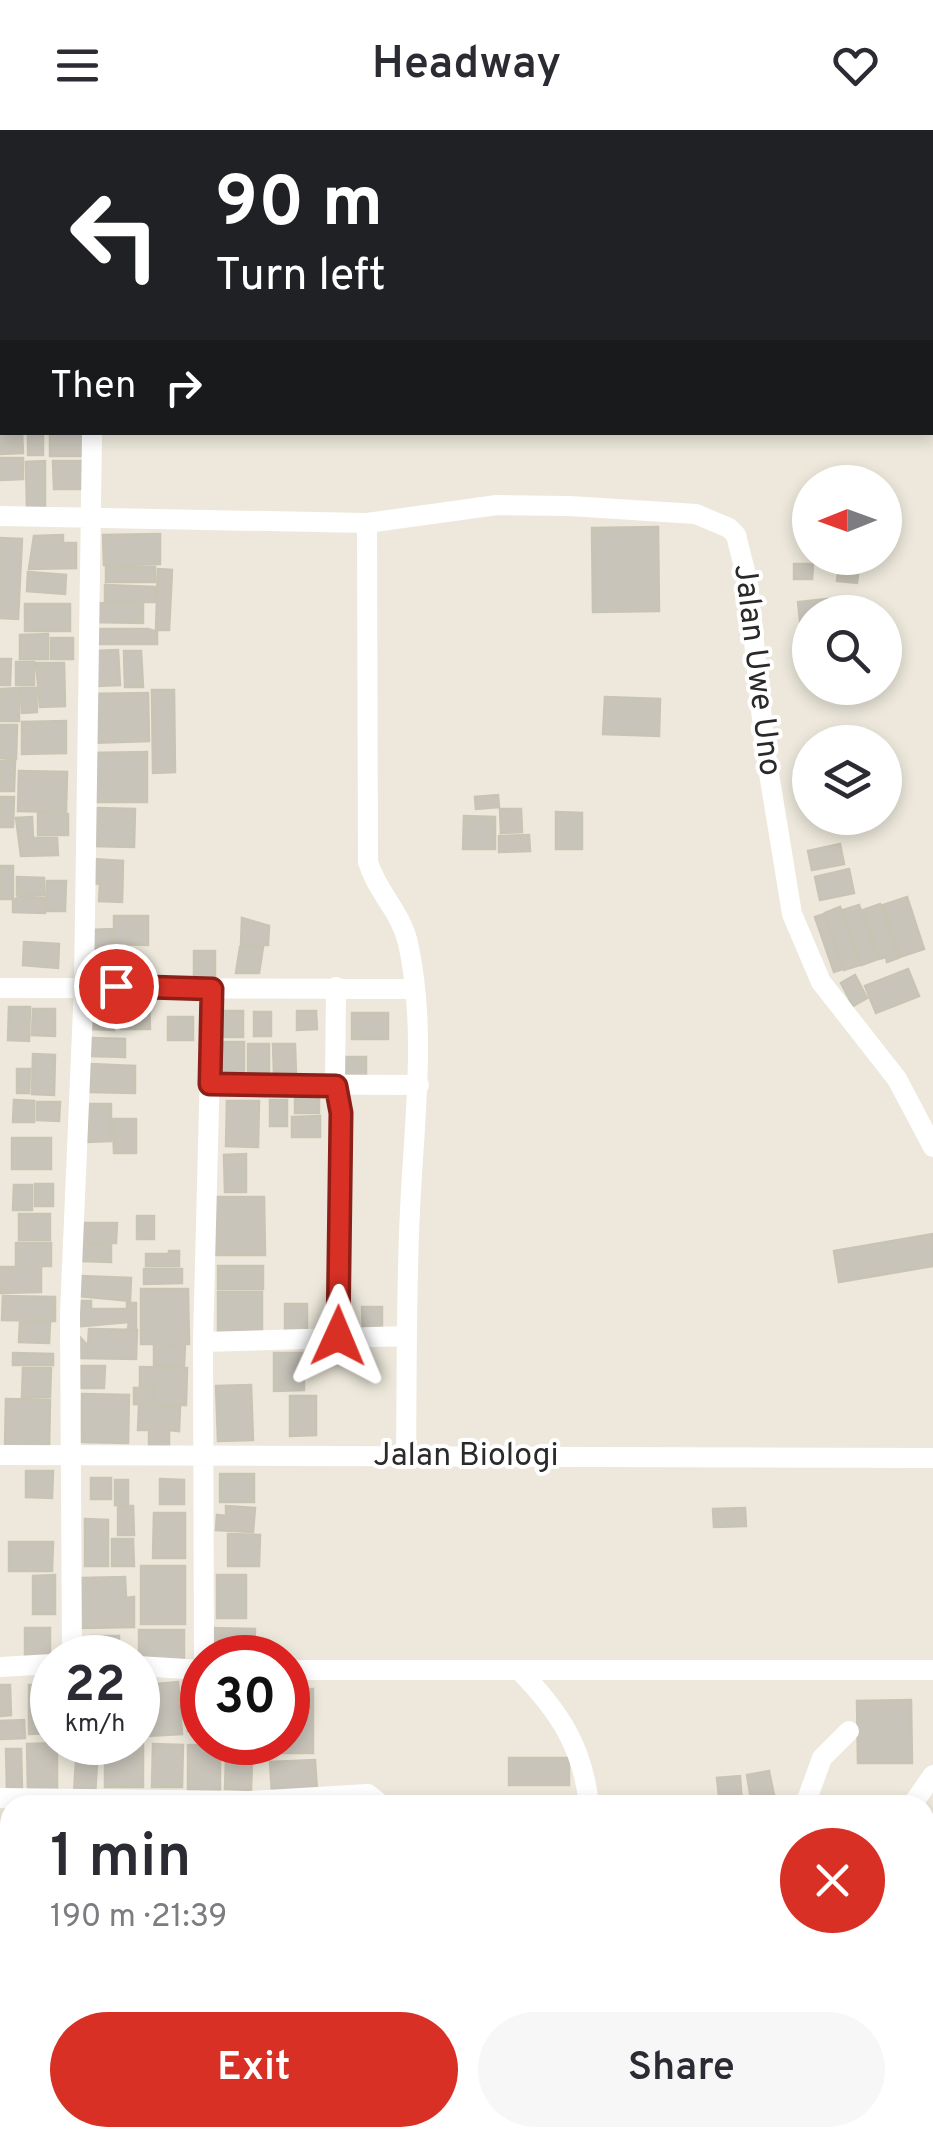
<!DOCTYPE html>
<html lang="en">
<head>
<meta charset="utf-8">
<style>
  :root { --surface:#fff; --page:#f7f7f7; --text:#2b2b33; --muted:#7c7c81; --accent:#d93025 }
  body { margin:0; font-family:Overpass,sans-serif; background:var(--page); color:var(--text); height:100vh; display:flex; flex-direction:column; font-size:38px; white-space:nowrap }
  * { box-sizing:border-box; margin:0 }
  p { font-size:32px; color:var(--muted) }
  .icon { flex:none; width:55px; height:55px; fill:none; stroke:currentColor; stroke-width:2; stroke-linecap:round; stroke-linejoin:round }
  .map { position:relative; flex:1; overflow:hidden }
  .details { position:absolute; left:0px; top:1665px; width:935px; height:352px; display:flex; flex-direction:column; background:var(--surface); border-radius:30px 30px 0 0; box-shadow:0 5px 15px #0003 }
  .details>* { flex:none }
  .hud { position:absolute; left:0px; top:0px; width:935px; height:305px; box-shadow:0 5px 15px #0003; background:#202124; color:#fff; overflow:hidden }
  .needle { width:65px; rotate:269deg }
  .fabs { position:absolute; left:792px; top:335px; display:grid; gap:20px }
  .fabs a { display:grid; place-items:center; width:110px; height:110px; border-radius:50%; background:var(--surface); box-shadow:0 5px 15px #0003; font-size:50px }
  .speed { position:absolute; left:30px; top:1505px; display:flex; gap:20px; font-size:50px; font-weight:700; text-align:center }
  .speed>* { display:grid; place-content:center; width:130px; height:130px; border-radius:50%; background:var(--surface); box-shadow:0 5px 15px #0003; line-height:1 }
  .speed small { font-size:25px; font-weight:400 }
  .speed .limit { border:15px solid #d22; background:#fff; color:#111 }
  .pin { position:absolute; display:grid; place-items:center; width:85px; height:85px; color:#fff; margin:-42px; border:5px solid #fff; border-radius:50%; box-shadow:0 2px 10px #0007 }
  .me { position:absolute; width:110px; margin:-55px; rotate:1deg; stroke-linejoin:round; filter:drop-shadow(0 0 8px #0008) }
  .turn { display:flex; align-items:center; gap:35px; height:210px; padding:0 50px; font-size:45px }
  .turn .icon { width:130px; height:130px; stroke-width:2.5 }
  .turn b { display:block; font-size:70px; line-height:85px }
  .then { display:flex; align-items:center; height:95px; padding:0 50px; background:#0003; gap:20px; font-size:38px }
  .round { display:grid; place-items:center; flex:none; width:105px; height:105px; border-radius:52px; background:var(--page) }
  .overview { display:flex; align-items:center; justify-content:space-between; height:170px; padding:0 50px }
  h1 { font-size:60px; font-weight:600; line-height:75px }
  .action { display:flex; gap:20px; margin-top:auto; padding:20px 50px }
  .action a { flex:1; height:115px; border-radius:60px; background:var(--accent); color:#fff; font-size:40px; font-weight:600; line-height:115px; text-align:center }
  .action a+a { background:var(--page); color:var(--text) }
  header { display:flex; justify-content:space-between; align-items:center; height:130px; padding:0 50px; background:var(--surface); font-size:45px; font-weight:600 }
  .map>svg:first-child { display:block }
</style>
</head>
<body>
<header><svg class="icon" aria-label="menu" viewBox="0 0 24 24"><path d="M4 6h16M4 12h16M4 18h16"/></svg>Headway<svg class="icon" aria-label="heart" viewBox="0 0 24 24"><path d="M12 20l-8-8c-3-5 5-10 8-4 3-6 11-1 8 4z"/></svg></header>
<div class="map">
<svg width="933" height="2016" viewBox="0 0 933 2016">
  <rect width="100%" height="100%" fill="#ede8db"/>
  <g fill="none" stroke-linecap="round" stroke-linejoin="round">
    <path stroke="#68b9f4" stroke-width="35" d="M925 1984 933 1973
      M905 2016 910 2008"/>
  </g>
  <path fill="#c8c4ba" stroke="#c8c4b4" stroke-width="2.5" d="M0 295 2 302H22L23 323 0 324Z
    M28 302H43V325H28Z
    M50 302H82V326H50Z
    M0 328H23V349L0 350Z
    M45 331V379H27L26 332Z
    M53 331H83V359H54Z
    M658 397 659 481 593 482 592 398Z
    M160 404V434L104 435 103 405Z
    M63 405V413H76V438L29 439 34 406Z
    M0 408 22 409 18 489 0 488Z
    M794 434H813L812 449H794Z
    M839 435 859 437 857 453 837 451Z
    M106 436 155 437V452H106Z
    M158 439 172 440 169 500H156Z
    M28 442 66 445 65 464 27 461Z
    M105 455 155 457V472L105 471Z
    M845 467 847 482H810V498L801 499 798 472Z
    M92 473 143 474V493L92 492Z
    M25 474H70V501H25Z
    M97 499H148L157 502V514H97Z
    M48 504V529H20V505Z
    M51 508H73V529H51Z
    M118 520 120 555 97 556 94 521Z
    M124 521H141L143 557H125Z
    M0 529H11L10 555H0Z
    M16 532H34V555H16Z
    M36 533H64L65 576 40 577Z
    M19 558V591H0V559Z
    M21 558H36L37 582 22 583Z
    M152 560H174L175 642 153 643Z
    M148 563 149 611 90 613 89 564Z
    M605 567 660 569 659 606 603 604Z
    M66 591V623L22 624V592Z
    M0 595H17L16 629 0 628Z
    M147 622V672H91L90 623Z
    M0 631H15L14 661H0Z
    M19 641 67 642 66 682 18 681Z
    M498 665 499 677 476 679 475 667Z
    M0 667H14L13 697H0Z
    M95 678 135 679 134 717 94 716Z
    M500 679H521L522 702 501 703Z
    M556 682 582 683V719H556Z
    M38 684H68V705H38Z
    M464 686 495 687V719H463Z
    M32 687 33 708H57L58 725 21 726 16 688Z
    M529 705 530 721 499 722V706Z
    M840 714 844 734 812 740 808 721Z
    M92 729 123 731 122 772 99 771 100 754 91 753Z
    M0 736H13V769H0Z
    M849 739 854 763 820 770 815 747Z
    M17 747 44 748V765H17Z
    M47 751H66L65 781H46Z
    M18 767 46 768 45 783 13 782V771Z
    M907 767 924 819 900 827 883 775Z
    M880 774 898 828 887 832 886 827 879 829 863 780Z
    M859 775 878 829 862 835 843 780Z
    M840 777 860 835 844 840 825 783Z
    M824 784 843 839 834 842 815 787Z
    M114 786H148V815L114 814Z
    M242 788 269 796 268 815H241Z
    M112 799V835H91L90 800Z
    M24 812 59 814 58 838 23 835Z
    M240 817H263L259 843H236Z
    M194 821H215V850H194Z
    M908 839 919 866 876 883 865 856Z
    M855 845 867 868 853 876 841 853Z
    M85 869H114V900L90 899Z
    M121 870H149L150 899H121Z
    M9 877H30L29 911 8 910Z
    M33 879H55V906L32 905Z
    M219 881H243V907H220Z
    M297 881H316L317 899 297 900Z
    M254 882H271V906H254Z
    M352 883H388V909H352Z
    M168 887H193V910H168Z
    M91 908 125 909V927L90 926Z
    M221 912H244V948L221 949Z
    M248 914H269V946L248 947Z
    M273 914H295L296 945H274Z
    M33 924 55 925 54 965 32 964Z
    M339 927H366V951H339Z
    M90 934 135 936V963L90 962Z
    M17 939H30L29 963H17Z
    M295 966H319V983H295Z
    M14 970 34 971V992H13Z
    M270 970H287V996H270Z
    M227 971H259L258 1017 226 1016Z
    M37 972H60L59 991 37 990Z
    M88 974H111V1011L88 1012Z
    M320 986V1007H292V987Z
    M113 989H136V1023H114Z
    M12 1008H51V1039H12Z
    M246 1024V1062H225L224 1025Z
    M35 1054H53V1076H35Z
    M14 1055H32V1080H13Z
    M215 1067H264L265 1125H216Z
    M19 1084H50V1110H19Z
    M137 1086H154V1109H137Z
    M81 1093H117L116 1113H81Z
    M933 1104V1136L839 1152 834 1121Z
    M16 1113H51V1136H16Z
    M83 1114H111V1132L82 1131Z
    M169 1121H179V1136H146V1124H169Z
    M41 1136V1162L0 1163V1137Z
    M218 1136H263V1159H218Z
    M144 1139H182V1153L144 1154Z
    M80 1146 131 1148 130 1171 79 1166Z
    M141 1159H188L189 1214H141Z
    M218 1162H262V1203H218Z
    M3 1166 55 1167V1191L2 1190Z
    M73 1171H91V1179H127V1173H136V1198H128L129 1192 73 1197Z
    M285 1174H307V1201L285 1202Z
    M362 1177H382V1201H363Z
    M20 1192 50 1193 49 1213 19 1212Z
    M89 1199 137 1200 136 1229 79 1228V1206L88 1216Z
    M154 1214 185 1215 184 1236H154Z
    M13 1223 53 1224V1235H13Z
    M274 1223H304V1260L274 1261Z
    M81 1236H105L104 1258H80Z
    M140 1237 187 1238 186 1275H154V1257L140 1256Z
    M23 1238H51L50 1267H22Z
    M251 1255 253 1310 218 1311 216 1256Z
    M134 1258H153V1275L134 1274Z
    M82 1264 129 1265 128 1313 81 1312Z
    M290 1266H316V1305L290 1306Z
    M6 1269 50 1270 49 1320 5 1318Z
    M139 1276 180 1277 179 1301 169 1300V1317H149V1300H138Z
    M26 1341H53L52 1368 26 1367Z
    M220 1344H254V1372H220Z
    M91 1348H111V1369H91Z
    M160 1349 184 1350V1374H160Z
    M115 1350H128V1375H115Z
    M118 1376H133L134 1405H118Z
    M226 1376 255 1378 253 1402 216 1400 217 1385 226 1386Z
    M745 1378 746 1396 714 1397 713 1379Z
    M154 1383H185V1428H153Z
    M85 1389 108 1390V1436H85Z
    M228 1404 260 1405 259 1436H228Z
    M112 1409H133L134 1436H112Z
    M9 1412H53L52 1441H9Z
    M141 1436H185V1494H141Z
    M55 1445V1484H33V1446Z
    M217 1445H246V1488H217Z
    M125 1447 126 1468 134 1467V1497L78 1498 82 1448Z
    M25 1498H50V1525H25Z
    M209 1498 255 1499 254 1528 209 1527Z
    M139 1500H184V1529H139Z
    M91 1506H119V1528H91Z
    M178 1552 182 1604 147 1606 143 1555Z
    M186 1554H202V1601H188Z
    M0 1555H10L11 1585 0 1586Z
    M29 1555H52V1603L29 1604Z
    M288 1559H313V1623H259V1612H288Z
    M911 1570 912 1633H858L857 1571Z
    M24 1590 25 1608 0 1609V1591Z
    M57 1613V1661L28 1662 27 1614Z
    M143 1614V1657H105V1615Z
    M153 1614 183 1615 182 1657H152Z
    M188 1615H220V1661H188Z
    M77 1616 98 1618 95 1665 74 1663Z
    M6 1619H21L22 1660 7 1661Z
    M509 1628H569V1655H509Z
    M226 1629 252 1630 251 1660 225 1659Z
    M315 1630 317 1661 272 1664 270 1632Z
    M769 1641 776 1675H752L747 1645Z
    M740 1646 742 1675H720L717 1648Z
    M127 2008H182V2016H127Z
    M187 2008H235L236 2016H187Z
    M258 2008H309V2016H258Z
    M313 2008H363V2016L313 2015Z
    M401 2008H434L433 2016H401Z
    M483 2008H524L525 2016H484Z"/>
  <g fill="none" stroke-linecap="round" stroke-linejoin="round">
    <path stroke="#fff" stroke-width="20" d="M0 386 367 393 497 375 569 376 696 384 729 398 736 405 748 453 765 619 792 784 821 852 897 949 933 1017
      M367 393 368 732C377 762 401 782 408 813 427 900 414 992 410 1080 406 1161 407 1243 406 1325
      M336 857 335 956 341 983 339 1206
      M0 858 412 859
      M210 954 419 955
      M203 1212 407 1206
      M0 1325 933 1328
      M72 1528 70 1184 84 855 92 305
      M204 1528 203 1212 212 859
      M138 1536 202 1540
      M0 1537 52 1534
      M288 1540H933
      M519 1540C559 1581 583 1617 589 1675
      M0 1668 249 1671 368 1664 382 1675
      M805 1675 822 1628 849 1601
      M912 1675 933 1645
      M0 1809 10 1806
      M0 1877 10 1876
      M385 2008V2016
      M725 2008 727 2016
      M32 2016V2008
      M124 2016V2008
      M253 2016V2008
      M603 2016 608 2008"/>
  </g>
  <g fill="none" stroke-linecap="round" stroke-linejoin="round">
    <g stroke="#8d1f18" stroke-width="25">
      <path id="route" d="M116 856 212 859 210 954 336 956 341 983 338 1206"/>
    </g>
    <use href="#route" stroke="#d93025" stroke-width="18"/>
  </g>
  <g text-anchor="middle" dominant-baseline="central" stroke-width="8" stroke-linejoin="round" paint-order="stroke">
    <g font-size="32" fill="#2a2a2a" stroke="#fff">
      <text transform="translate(756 540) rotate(83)">Jalan Uwe Uno</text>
      <text x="466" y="1327">Jalan Biologi</text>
    </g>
  </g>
</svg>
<div class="fabs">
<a><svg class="needle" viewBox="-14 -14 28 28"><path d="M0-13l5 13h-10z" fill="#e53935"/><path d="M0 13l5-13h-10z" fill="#7c7c81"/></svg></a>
<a><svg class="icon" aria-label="search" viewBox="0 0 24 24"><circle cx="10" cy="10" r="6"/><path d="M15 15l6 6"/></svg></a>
<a><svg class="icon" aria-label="layers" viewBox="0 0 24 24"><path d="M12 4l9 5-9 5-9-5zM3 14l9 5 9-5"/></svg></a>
</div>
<div class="speed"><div>22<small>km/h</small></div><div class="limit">30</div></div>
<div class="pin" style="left:116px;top:856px;background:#d93025"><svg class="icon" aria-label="arrive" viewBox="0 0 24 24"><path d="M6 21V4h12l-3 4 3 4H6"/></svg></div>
<svg class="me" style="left:338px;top:1206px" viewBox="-20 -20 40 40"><path d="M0-17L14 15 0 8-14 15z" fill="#d93025" stroke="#fff" stroke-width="4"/></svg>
<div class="hud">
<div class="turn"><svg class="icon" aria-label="left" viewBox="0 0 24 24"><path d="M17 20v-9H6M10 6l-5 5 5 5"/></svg><div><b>90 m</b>Turn left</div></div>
<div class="then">Then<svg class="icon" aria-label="right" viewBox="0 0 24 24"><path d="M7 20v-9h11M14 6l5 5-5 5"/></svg></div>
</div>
<section class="details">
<div class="overview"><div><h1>1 min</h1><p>190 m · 21:39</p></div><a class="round" style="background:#d93025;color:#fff"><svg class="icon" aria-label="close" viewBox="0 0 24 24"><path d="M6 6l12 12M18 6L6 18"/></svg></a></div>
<div class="action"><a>Exit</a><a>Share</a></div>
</section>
</div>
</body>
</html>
